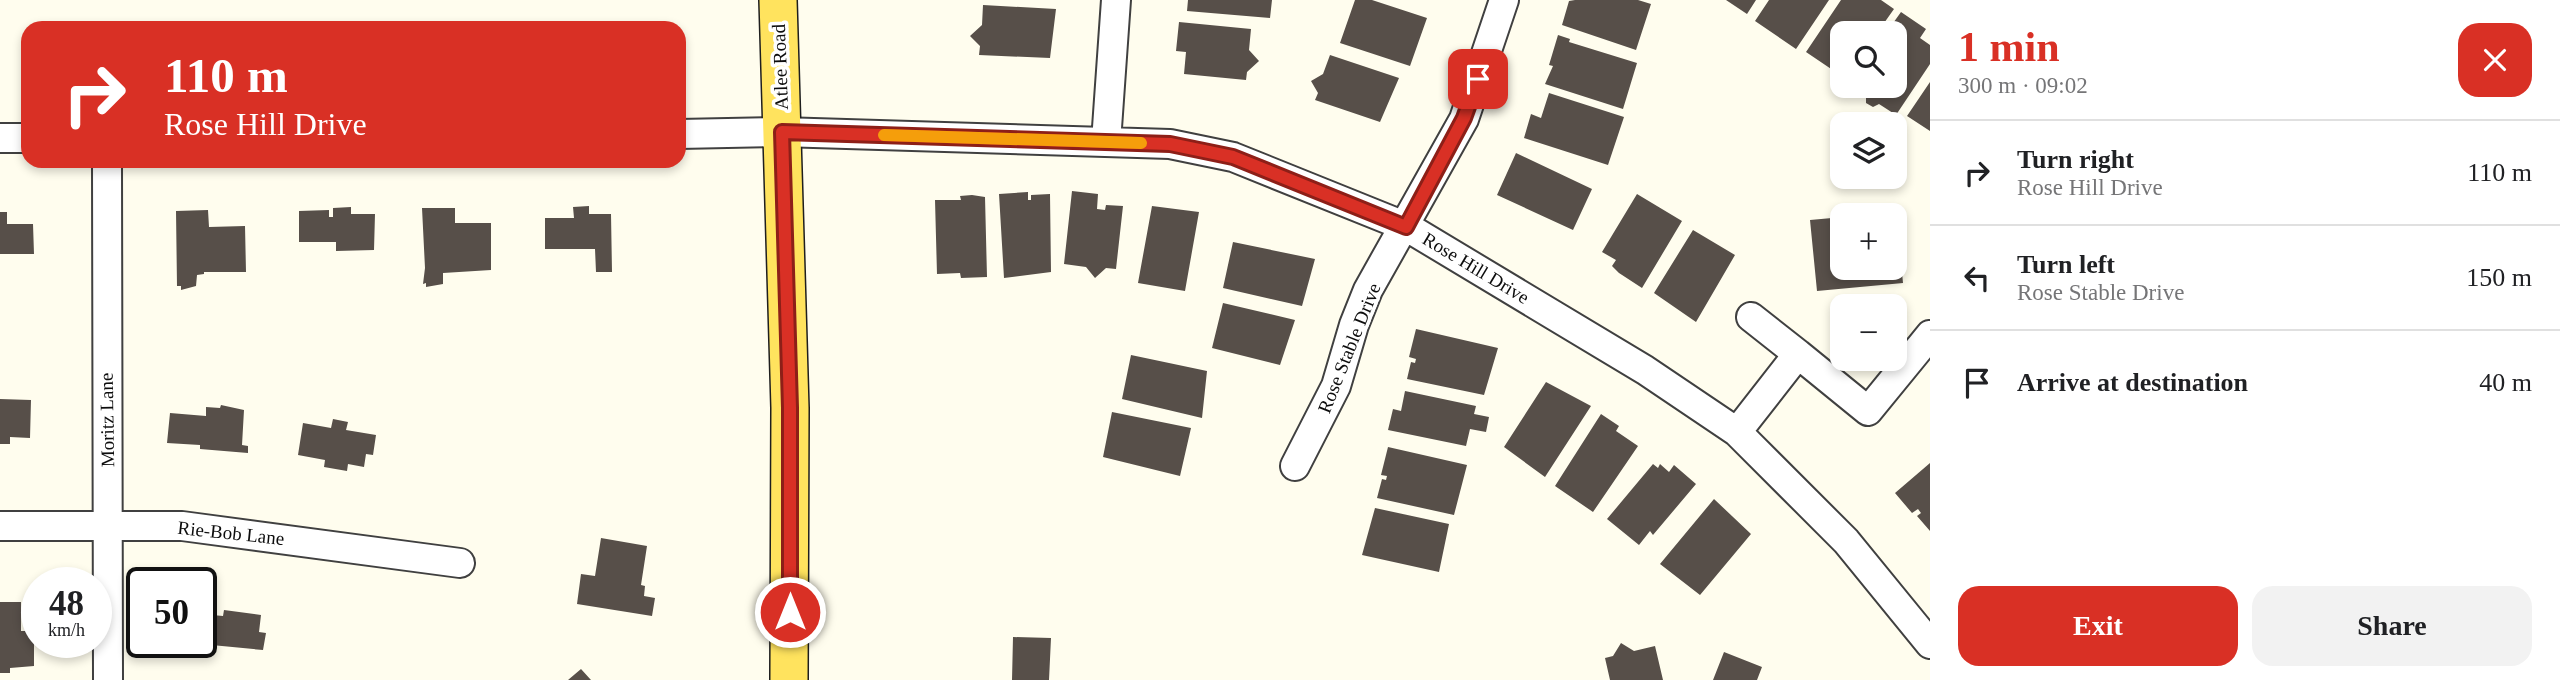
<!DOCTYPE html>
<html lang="en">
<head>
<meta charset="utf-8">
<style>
  :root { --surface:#fff; --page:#f2f2f2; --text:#202124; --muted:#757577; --line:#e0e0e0; --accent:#d93025 }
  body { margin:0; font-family:Georgia,serif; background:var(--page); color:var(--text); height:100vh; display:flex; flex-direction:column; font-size:26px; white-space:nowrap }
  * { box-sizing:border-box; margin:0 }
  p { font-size:23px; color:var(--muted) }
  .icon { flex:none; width:38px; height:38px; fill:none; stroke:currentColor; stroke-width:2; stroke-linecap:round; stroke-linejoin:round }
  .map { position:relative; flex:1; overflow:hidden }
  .side { display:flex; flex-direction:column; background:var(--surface); width:630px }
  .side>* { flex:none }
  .guide { position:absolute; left:21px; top:21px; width:665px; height:147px; border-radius:21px; box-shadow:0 4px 10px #0003; background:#d93025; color:#fff; overflow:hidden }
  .tools { position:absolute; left:1830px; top:21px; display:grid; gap:14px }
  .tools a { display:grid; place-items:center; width:77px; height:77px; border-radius:14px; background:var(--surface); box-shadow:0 4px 10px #0003; font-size:35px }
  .speed { position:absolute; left:21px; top:567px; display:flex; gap:14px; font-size:35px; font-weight:700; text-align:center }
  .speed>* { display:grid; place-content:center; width:91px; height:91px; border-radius:50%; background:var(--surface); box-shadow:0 4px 10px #0003; line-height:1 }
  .speed small { font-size:18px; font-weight:400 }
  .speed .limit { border:4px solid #111; border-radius:10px; background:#fff; color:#111 }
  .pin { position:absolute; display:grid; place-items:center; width:60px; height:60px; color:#fff; margin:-30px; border-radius:14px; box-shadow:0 4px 10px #0006 }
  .me { position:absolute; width:77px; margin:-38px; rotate:0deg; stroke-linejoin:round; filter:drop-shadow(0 0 5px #0008) }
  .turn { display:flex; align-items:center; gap:24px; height:147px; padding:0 28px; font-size:32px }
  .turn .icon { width:91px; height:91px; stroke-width:2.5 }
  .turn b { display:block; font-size:49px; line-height:60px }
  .round { display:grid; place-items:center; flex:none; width:74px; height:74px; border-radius:21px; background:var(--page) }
  .summary { display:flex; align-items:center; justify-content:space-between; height:119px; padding:0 28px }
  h1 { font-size:42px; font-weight:600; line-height:52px; color:var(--accent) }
  .primary-button { display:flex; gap:14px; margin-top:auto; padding:14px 28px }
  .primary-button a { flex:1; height:80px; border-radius:21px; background:var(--accent); color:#fff; font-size:28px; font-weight:600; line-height:80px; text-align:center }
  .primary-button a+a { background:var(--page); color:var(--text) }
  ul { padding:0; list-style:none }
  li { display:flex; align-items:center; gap:21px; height:105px; padding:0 28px; border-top:2px solid var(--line) }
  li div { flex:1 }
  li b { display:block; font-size:26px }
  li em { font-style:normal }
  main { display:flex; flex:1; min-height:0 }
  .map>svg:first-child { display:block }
</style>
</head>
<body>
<main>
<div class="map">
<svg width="1930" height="680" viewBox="0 0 1930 680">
  <rect width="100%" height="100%" fill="#fffdee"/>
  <path fill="#574f49" d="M1188 0H1272L1270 18 1187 11Z
    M1355 0H1372L1427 18 1410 66 1340 43Z
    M1575 0H1638L1651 4 1636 50 1562 25 1569 1Z
    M1726 0H1756L1747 14Z
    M1769 0H1829L1796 49 1755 21Z
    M1841 0H1881L1894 9 1877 33H1843V77L1806 52Z
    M983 5 1056 9 1050 58 979 55 980 46 970 36 982 25Z
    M1901 12 1926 29 1920 38 1930 45V64L1896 115 1879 104 1873 107 1866 103V96L1849 86H1895V33H1886Z
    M1179 22 1251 29 1249 50 1259 61 1247 72 1246 80 1184 74 1186 52 1176 51Z
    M1558 35 1570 39 1569 42 1637 63 1623 109 1545 84 1553 66 1549 65Z
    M1330 55 1399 78 1380 122 1315 100 1318 93 1311 81 1323 74Z
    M1930 82V131L1907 116Z
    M1549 93 1624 117 1608 165 1524 138 1531 114 1541 118Z
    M1516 153 1592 189 1573 230 1497 195Z
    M1072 191 1098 194 1097 209 1105 210 1106 205 1123 206 1116 269 1106 268 1095 278 1086 267 1064 264Z
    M1028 192V200H1031V195L1050 194 1051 272 1004 278 999 194Z
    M1637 194 1682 221 1642 288 1619 273 1612 266 1616 260 1602 252Z
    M972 195 985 197 987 277 961 278 960 273 937 274 935 200H961L960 196Z
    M589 206V214H611L612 272H596L595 249H545V218H574L573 207Z
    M1152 206 1199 212 1185 291 1138 283Z
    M351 207V214H375L374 250 336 251V242H299V211L329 210V217H333V208Z
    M422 208H455V223H491V270L443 273V284L426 287V283L423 284 425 268Z
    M208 210 209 227 245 226 246 272H204V274L197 275 196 286 181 290V286H177L176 211Z
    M0 212H7V224H33L34 254H0Z
    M1843 217V268H1895L1897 219 1903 283 1817 291 1810 220Z
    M1693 230 1735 255 1696 322 1654 293Z
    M1233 242 1315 259 1302 306 1223 288Z
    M1223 303 1295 320 1280 365 1212 348Z
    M1416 329 1498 348 1484 395 1407 379 1411 362 1415 363 1416 359 1409 357Z
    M1131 355 1207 371 1202 418 1122 399Z
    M1546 382 1591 406 1545 477 1504 447Z
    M1405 391 1476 406 1474 414 1489 417 1486 432 1470 429 1466 446 1388 430 1393 409 1401 411Z
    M0 399 31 400 30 438 10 437V444H0Z
    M221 405 244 410 242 445 248 446V453L200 449V445L167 443 170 413 206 416V407L220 408Z
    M1112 412 1191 428 1180 476 1103 457Z
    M1601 414 1619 426 1616 431 1638 446 1593 512 1555 486Z
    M333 419 348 422 346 430 376 435 373 455 366 454 364 467 348 464 347 471 324 467 325 460 298 455 303 423 331 428Z
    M1388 447 1467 465 1454 515 1377 498 1382 479 1386 480 1387 476 1381 475Z
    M1930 463V531L1917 516 1921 513 1918 509 1912 513 1895 493Z
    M1653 464 1658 468 1660 464 1669 472 1674 465 1696 484 1653 535 1650 531 1639 545 1607 519Z
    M1714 499 1751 534 1700 595 1660 564Z
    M1375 508 1449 524 1439 572 1362 555Z
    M601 538 647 546 641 585 645 586 644 596 655 598 652 616 577 604 581 574 595 576Z
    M0 602H21V631H34V666L10 668V673H0Z
    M224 610 261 615 259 632 266 633 263 650 201 644V614L223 616Z
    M1013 637 1051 638 1049 680H1012Z
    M1621 643 1634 651 1655 646 1663 680H1610L1605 658 1613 656Z
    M1724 652 1762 667 1757 680H1713Z
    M581 669 591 680H568Z"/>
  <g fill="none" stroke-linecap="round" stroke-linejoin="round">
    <g stroke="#404040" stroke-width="32">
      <path id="minor" d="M679 134 781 132 1170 144 1233 157 1407 227 1645 370 1737 432 1846 541 1930 644
        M0 138H28
        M1106 142 1116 0
        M107 161 108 680
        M1751 317 1798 354
        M1737 432 1798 354 1868 411 1930 335
        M1295 466 1336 386 1354 325 1368 290 1464 119 1504 0
        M0 526H182L460 563"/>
    </g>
    <g stroke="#1e1e1e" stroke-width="40">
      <path id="major" d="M778 0 790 408 789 680"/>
    </g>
    <use href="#minor" stroke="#fff" stroke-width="28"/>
    <use href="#major" stroke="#ffe35e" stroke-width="37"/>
  </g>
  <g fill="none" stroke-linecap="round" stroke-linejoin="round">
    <g stroke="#8d1f18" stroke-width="18">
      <path id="route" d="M790 612V408L782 132 1170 144 1233 157 1406 227 1464 118 1478 79"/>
    </g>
    <use href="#route" stroke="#d93025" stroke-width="12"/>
    <path stroke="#f59e0b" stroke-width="12" d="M884 135 1141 143"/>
  </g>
  <g text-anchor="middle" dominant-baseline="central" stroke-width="7" stroke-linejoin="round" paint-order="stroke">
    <g font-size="19" fill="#0d0d0d" stroke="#fff">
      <text transform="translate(780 67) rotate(-92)">Atlee Road</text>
      <text transform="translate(1476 268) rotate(31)">Rose Hill Drive</text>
      <text transform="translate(1349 348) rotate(-68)">Rose Stable Drive</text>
      <text transform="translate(107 420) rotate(-91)">Moritz Lane</text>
      <text transform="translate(231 533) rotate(6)">Rie-Bob Lane</text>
    </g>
  </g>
</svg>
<div class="tools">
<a><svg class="icon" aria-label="search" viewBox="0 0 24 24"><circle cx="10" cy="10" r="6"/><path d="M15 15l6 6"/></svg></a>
<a><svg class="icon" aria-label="layers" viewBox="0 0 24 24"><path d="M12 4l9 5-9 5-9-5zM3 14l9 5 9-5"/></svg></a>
<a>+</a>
<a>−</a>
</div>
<div class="speed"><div>48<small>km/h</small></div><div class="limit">50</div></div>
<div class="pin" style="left:1478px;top:79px;background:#d93025"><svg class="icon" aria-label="arrive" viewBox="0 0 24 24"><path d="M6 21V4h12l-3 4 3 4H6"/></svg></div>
<svg class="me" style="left:790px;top:612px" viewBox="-20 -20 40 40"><circle r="17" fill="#d93025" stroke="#fff" stroke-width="3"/><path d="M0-11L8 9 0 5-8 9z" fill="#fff"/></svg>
<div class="guide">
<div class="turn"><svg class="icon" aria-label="right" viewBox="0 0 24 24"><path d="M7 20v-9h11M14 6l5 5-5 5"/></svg><div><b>110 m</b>Rose Hill Drive</div></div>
</div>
</div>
<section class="side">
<div class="summary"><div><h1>1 min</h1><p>300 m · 09:02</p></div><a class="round" style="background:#d93025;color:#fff"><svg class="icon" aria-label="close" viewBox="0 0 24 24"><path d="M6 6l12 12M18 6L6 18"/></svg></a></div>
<ul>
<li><svg class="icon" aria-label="right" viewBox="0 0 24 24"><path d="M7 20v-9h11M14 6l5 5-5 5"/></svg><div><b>Turn right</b><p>Rose Hill Drive</p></div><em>110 m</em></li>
<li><svg class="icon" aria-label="left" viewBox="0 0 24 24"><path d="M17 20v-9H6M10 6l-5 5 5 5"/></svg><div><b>Turn left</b><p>Rose Stable Drive</p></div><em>150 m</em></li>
<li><svg class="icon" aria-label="arrive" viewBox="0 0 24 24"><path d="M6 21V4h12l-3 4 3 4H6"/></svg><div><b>Arrive at destination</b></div><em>40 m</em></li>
</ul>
<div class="primary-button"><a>Exit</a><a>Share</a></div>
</section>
</main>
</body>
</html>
